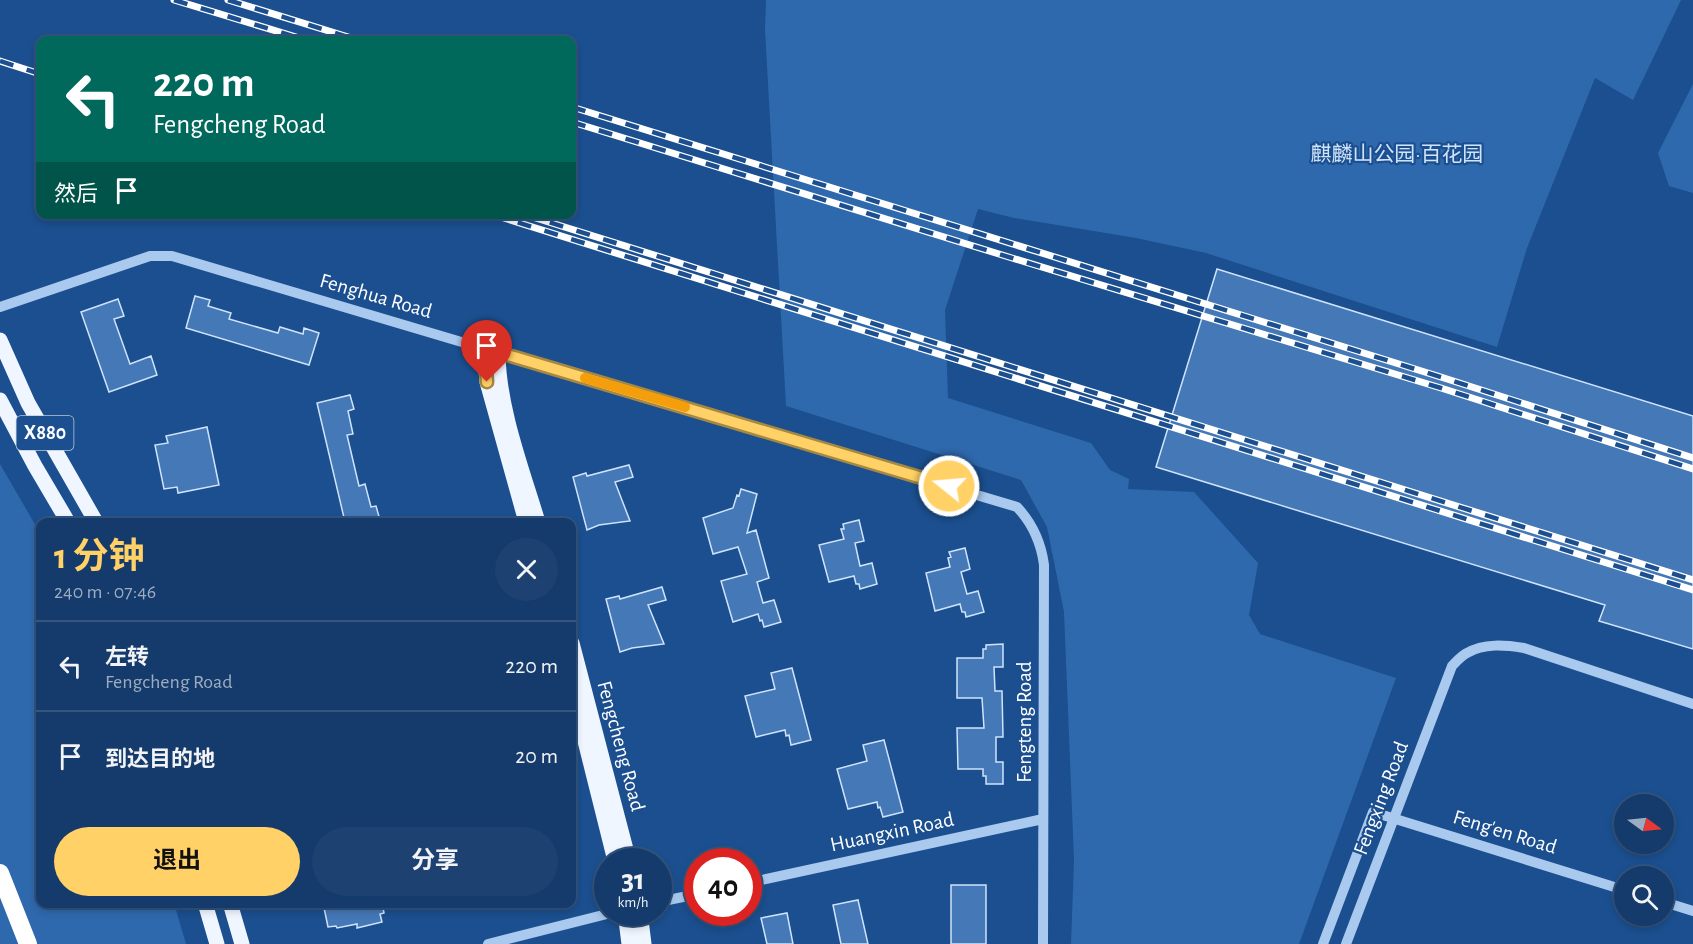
<!DOCTYPE html>
<html lang="zh">
<head>
<meta charset="utf-8">
<style>
  :root { --surface:#143b6b; --page:#1d4271; --text:#f1f3f6; --muted:#9dadc1; --line:#33557e; --accent:#ffd166 }
  body { margin:0; font-family:"Alegreya Sans","Noto Sans SC",sans-serif; background:var(--page); color:var(--text); height:100vh; display:flex; flex-direction:column; font-size:22px; white-space:nowrap }
  * { box-sizing:border-box; margin:0 }
  p { font-size:20px; color:var(--muted) }
  .icon { flex:none; width:33px; height:33px; fill:none; stroke:currentColor; stroke-width:2; stroke-linecap:round; stroke-linejoin:round }
  .map { position:relative; flex:1; overflow:hidden }
  .sheet { position:absolute; left:36px; top:518px; width:540px; height:390px; display:flex; flex-direction:column; background:var(--surface); border-radius:12px; box-shadow:0 3px 9px #0003,0 0 0 2px var(--line) }
  .sheet>* { flex:none }
  .top-card { position:absolute; left:36px; top:36px; width:540px; height:183px; border-radius:12px; box-shadow:0 3px 9px #0003,0 0 0 2px var(--line); background:#00695c; color:#fff; overflow:hidden }
  .needle { width:39px; rotate:105deg }
  .tools { position:absolute; left:1614px; top:794px; display:grid; gap:12px }
  .tools a { display:grid; place-items:center; width:60px; height:60px; border-radius:50%; background:var(--surface); box-shadow:0 3px 9px #0003,0 0 0 2px var(--line); font-size:30px }
  .speed { position:absolute; left:594px; top:848px; display:flex; gap:12px; font-size:30px; font-weight:700; text-align:center }
  .speed>* { display:grid; place-content:center; width:78px; height:78px; border-radius:50%; background:var(--surface); box-shadow:0 3px 9px #0003,0 0 0 2px var(--line); line-height:1 }
  .speed small { font-size:15px; font-weight:400 }
  .speed .limit { border:9px solid #d22; background:#fff; color:#111 }
  .pin { position:absolute; display:grid; place-items:center; width:51px; height:51px; color:#fff; margin:-62px -26px; border-radius:50% 50% 50% 0; rotate:-45deg; box-shadow:0 0 6px #0007 }
  .pin .icon { rotate:45deg }
  .me { position:absolute; width:66px; margin:-33px; rotate:287deg; stroke-linejoin:round; filter:drop-shadow(0 0 4px #0008) }
  .turn { display:flex; align-items:center; gap:21px; height:126px; padding:0 18px; font-size:27px }
  .turn .icon { width:78px; height:78px; stroke-width:2.5 }
  .turn b { display:block; font-size:42px; line-height:51px }
  .then { display:flex; align-items:center; height:57px; padding:0 18px; background:#0003; gap:12px; font-size:22px }
  .round { display:grid; place-items:center; flex:none; width:63px; height:63px; border-radius:32px; background:var(--page) }
  .headline { display:flex; align-items:center; justify-content:space-between; height:102px; padding:0 18px }
  h1 { font-size:36px; font-weight:700; line-height:45px; color:var(--accent) }
  .action { display:flex; gap:12px; margin-top:auto; padding:12px 18px }
  .action a { flex:1; height:69px; border-radius:36px; background:var(--accent); color:#111; font-size:24px; font-weight:700; line-height:69px; text-align:center }
  .action a+a { background:var(--page); color:var(--text) }
  ul { padding:0; list-style:none }
  li { display:flex; align-items:center; gap:18px; height:90px; padding:0 18px; border-top:2px solid var(--line) }
  li div { flex:1 }
  li b { display:block; font-size:22px }
  li em { font-style:normal }
  .map>svg:first-child { display:block }
</style>
</head>
<body>
<div class="map">
<svg width="1693" height="944" viewBox="0 0 1693 944">
  <rect width="100%" height="100%" fill="#1b4f8f"/>
  <path fill="#2e69ad" d="M766 0H1681L1633 100 1595 78 1527 248 1497 347 1206 253 1136 238 1014 218 978 209 945 310 948 398 1091 443 1110 470 1129 479 1128 489 1194 492 1258 563 1249 615 1260 634 1396 678 1299 944H1071L1074 860 1064 612 1047 527 1021 480 786 406 765 30Z
    M1693 84V193L1669 186 1658 153Z
    M0 464 40 533V903H174L186 944H0Z"/>
  <path fill="#4478b7" stroke="#cfe3fa" stroke-width="1.5" d="M1217 269 1693 416V649L1599 621 1605 605 1156 467Z
    M195 296 210 300 208 306 231 313 229 319 278 333 280 327 303 334 304 328 319 333 309 365 186 328Z
    M118 299 124 316 114 319 130 364 151 356 157 375 109 392 81 312Z
    M350 395 354 409 348 411 353 434 347 435 359 486 365 484 371 507 376 506 380 520 373 522H345L317 403Z
    M207 427 219 485 178 493 177 487 164 489 155 445 168 443 166 436Z
    M629 465 633 477 615 482 630 521 599 525 587 530 573 477 586 473 587 476Z
    M741 489 757 494 747 533 756 530 769 578 757 582 763 603 774 600 781 622 764 627 762 620 760 621 758 614 733 622 721 581 747 574 738 547 713 554 703 518 733 508 737 495 739 496Z
    M859 520 864 541 855 543 860 566 872 563 877 584 860 589 859 584H856L854 576 829 582 819 545 844 539 841 529H844L843 524Z
    M965 548 970 569 961 572 967 594 978 591 984 612 966 617 965 612H962L960 604 935 611 926 573 950 567 948 558 951 557 949 552Z
    M662 587 666 600 648 605 664 644 632 648 620 652 606 599 619 596 620 599Z
    M1003 644V667H994L995 691H1002L1003 737H996V762H1003V784H986V776H983V769H958L957 728H984L982 698H957V658H983V649H986V645Z
    M792 668 811 740 791 745 789 735 786 736 785 730 756 737 745 696 775 689 771 673Z
    M884 740 903 812 883 817 880 807 878 808 877 802 848 809 837 769 867 761 863 745Z
    M951 885H986V944H951Z
    M858 900 868 944H841L833 905Z
    M323 903H382L384 913 380 914 382 922 357 928V924L337 928 336 926 328 927Z
    M787 913 793 944H767L761 918Z"/>
  <g fill="none" stroke-linecap="round" stroke-linejoin="round">
    <path stroke="#a9c9ee" stroke-width="10" d="M0 307 150 256H172L1017 507C1033 524 1041 542 1044 565L1043 944
      M748 883 1043 819
      M658 902 698 894
      M1664 902 1693 911
      M488 944 615 912
      M1323 944 1373 812 1624 890
      M1346 944 1452 666C1456 662 1461 656 1467 653 1484 643 1505 645 1524 648L1693 704"/>
    <path stroke="#f0f6ff" stroke-width="15" d="M0 340 28 403 96 522
      M484 348 487 382 526 522
      M498 352C498 406 522 469 538 522
      M0 400 35 466 68 522
      M572 643 629 861
      M572 689 615 861
      M205 903 217 944
      M230 903 242 944
      M625 912 629 944
      M640 912 644 944"/>
    <path stroke="#fff" stroke-width="18" d="M0 873 28 944"/>
    <g stroke="#fff" stroke-width="7">
      <path id="rail" d="M174 0 306 40
        M228 0 358 40
        M0 61 40 74
        M572 107 1444 378 1693 458
        M572 122 1012 258 1441 388 1693 469
        M491 214 1693 590
        M523 214 1693 580"/>
    </g>
    <use href="#rail" stroke="#1b4f8f" stroke-width="4.5" stroke-dasharray="14" stroke-linecap="butt"/>
  </g>
  <g fill="none" stroke-linecap="round" stroke-linejoin="round">
    <g stroke="#a68842" stroke-width="15">
      <path id="route" d="M487 382 484 348 949 486"/>
    </g>
    <use href="#route" stroke="#ffd166" stroke-width="10"/>
    <path stroke="#f59e0b" stroke-width="10" d="M585 378 685 407"/>
  </g>
  <g text-anchor="middle" dominant-baseline="central" stroke-width="4.5" stroke-linejoin="round" paint-order="stroke">
    <rect fill="#1b4f8f" stroke="#bbcadd" stroke-width="1.5" x="16.5" y="416" width="57" height="34" rx="4.5"/>
    <g font-size="20" font-weight="bold" fill="#fff">
      <text x="45" y="433">X880</text>
    </g>
    <g font-size="21" fill="#cfe3fa" stroke="#1b4f8f">
      <text x="1397" y="154">麒麟山公园·百花园</text>
    </g>
    <g font-size="21" fill="#fff" stroke="#1b4f8f">
      <text transform="translate(376 296) rotate(16)">Fenghua Road</text>
      <text transform="translate(1024 722) rotate(-90)">Fengteng Road</text>
      <text transform="translate(621 746) rotate(75)">Fengcheng Road</text>
      <text transform="translate(1381 798) rotate(-69)">Fengxing Road</text>
      <text transform="translate(892 832) rotate(-12)">Huangxin Road</text>
      <text transform="translate(1505 832) rotate(17)">Feng'en Road</text>
    </g>
  </g>
</svg>
<div class="tools">
<a><svg class="needle" viewBox="-14 -14 28 28"><path d="M0-13l5 13h-10z" fill="#e53935"/><path d="M0 13l5-13h-10z" fill="#9dadc1"/></svg></a>
<a><svg class="icon" aria-label="search" viewBox="0 0 24 24"><circle cx="10" cy="10" r="6"/><path d="M15 15l6 6"/></svg></a>
</div>
<div class="speed"><div>31<small>km/h</small></div><div class="limit">40</div></div>
<div class="pin" style="left:487px;top:382px;background:#d93025"><svg class="icon" aria-label="arrive" viewBox="0 0 24 24"><path d="M6 21V4h12l-3 4 3 4H6"/></svg></div>
<svg class="me" style="left:949px;top:486px" viewBox="-20 -20 40 40"><circle r="17" fill="#ffd166" stroke="#fff" stroke-width="3"/><path d="M0-11L8 9 0 5-8 9z" fill="#fff"/></svg>
<div class="top-card">
<div class="turn"><svg class="icon" aria-label="left" viewBox="0 0 24 24"><path d="M17 20v-9H6M10 6l-5 5 5 5"/></svg><div><b>220 m</b>Fengcheng Road</div></div>
<div class="then">然后<svg class="icon" aria-label="arrive" viewBox="0 0 24 24"><path d="M6 21V4h12l-3 4 3 4H6"/></svg></div>
</div>
<section class="sheet">
<div class="headline"><div><h1>1 分钟</h1><p>240 m · 07:46</p></div><a class="round"><svg class="icon" aria-label="close" viewBox="0 0 24 24"><path d="M6 6l12 12M18 6L6 18"/></svg></a></div>
<ul>
<li><svg class="icon" aria-label="left" viewBox="0 0 24 24"><path d="M17 20v-9H6M10 6l-5 5 5 5"/></svg><div><b>左转</b><p>Fengcheng Road</p></div><em>220 m</em></li>
<li><svg class="icon" aria-label="arrive" viewBox="0 0 24 24"><path d="M6 21V4h12l-3 4 3 4H6"/></svg><div><b>到达目的地</b></div><em>20 m</em></li>
</ul>
<div class="action"><a>退出</a><a>分享</a></div>
</section>
</div>
</body>
</html>
